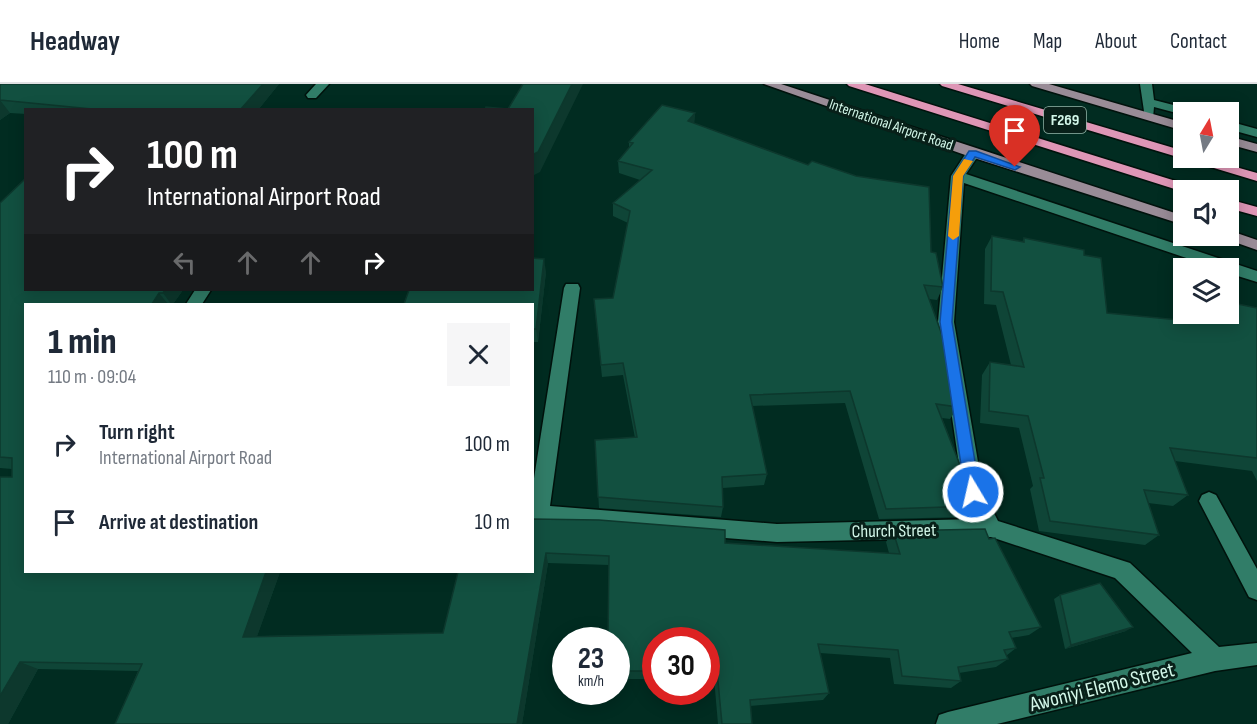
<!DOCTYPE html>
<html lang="en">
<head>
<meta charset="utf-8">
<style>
  :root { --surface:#fff; --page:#f6f6f7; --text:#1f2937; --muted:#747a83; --line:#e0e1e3 }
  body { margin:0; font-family:"Sofia Sans Condensed",sans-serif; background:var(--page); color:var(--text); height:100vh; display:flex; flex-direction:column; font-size:22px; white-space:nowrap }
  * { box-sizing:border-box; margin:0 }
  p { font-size:20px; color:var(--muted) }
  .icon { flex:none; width:33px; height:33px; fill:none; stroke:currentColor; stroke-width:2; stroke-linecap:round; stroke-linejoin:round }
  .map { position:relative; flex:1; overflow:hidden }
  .side { position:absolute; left:24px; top:219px; width:510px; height:270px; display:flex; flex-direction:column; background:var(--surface); border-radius:0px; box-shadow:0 3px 15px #0003 }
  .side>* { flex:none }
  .guide { position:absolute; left:24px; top:24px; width:510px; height:183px; border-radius:0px; box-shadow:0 3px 15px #0003; background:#202124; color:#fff; overflow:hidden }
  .needle { width:39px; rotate:10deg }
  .tools { position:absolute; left:1173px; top:18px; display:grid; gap:12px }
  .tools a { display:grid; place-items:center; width:66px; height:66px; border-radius:0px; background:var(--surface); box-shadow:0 3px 15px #0003; font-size:30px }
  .speed { position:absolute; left:552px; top:543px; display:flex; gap:12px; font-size:30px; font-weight:700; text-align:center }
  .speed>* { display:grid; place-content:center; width:78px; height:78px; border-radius:50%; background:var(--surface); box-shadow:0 3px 15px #0003; line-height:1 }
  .speed small { font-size:15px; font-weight:400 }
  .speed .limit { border:9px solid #d22; background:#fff; color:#111 }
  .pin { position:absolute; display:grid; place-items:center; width:51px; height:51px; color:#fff; margin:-62px -26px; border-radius:50% 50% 50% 0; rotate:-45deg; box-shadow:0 0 6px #0007 }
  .pin .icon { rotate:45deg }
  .me { position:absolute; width:66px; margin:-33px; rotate:351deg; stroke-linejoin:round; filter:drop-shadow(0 0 4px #0008) }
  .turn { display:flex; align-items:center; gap:21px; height:126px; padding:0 24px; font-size:27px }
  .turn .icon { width:78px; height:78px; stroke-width:2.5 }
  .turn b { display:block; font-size:42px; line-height:51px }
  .lanes { display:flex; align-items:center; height:57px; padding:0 24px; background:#0003; justify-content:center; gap:30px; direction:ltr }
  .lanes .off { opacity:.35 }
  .round { display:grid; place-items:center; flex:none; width:63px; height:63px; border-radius:0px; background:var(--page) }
  .overview { display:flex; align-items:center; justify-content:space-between; height:102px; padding:0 24px }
  h1 { font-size:36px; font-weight:800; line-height:45px }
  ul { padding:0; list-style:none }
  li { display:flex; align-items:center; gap:18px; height:78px; padding:0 24px }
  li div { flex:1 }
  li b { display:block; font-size:22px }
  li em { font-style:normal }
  header { display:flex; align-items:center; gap:36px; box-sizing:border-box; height:84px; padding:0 30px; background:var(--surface); border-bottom:2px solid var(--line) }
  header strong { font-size:28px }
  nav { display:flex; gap:33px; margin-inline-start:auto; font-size:21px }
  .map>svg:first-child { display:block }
</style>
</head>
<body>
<header>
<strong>Headway</strong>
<nav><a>Home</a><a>Map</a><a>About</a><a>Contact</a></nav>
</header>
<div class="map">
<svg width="1257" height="640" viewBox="0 0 1257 640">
  <rect width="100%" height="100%" fill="#012c21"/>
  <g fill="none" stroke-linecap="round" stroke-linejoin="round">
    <g stroke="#00120c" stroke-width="3">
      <path id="minor" d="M316 0H329L316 14H308L306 11Z
        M1140 0H1152L1154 16 1189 25 1191 28H1184V31L1154 23 1153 34H1145Z
        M1228 37 1257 45V53L1228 45Z
        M973 65 980 69 966 90 1257 187V198L1228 189V184H1216L964 99 954 238 983 407 998 437 1130 479 1219 563 1257 559V581L1215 587 997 640H936L939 631 948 628 1192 569 1115 494 991 453 777 458 532 439V407L564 204 566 200H578L580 204 550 422 777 440 976 435 963 408 938 238 951 92 968 66Z
        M195 206H211L202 220H186Z
        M1209 408 1216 411 1257 485V516L1249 513 1199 417 1202 411Z"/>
    </g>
    <g stroke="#00120c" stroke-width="3">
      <path id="major" d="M764 0H781L1184 132V141L968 72Z
        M1030 0H1049L1184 39V47L1032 2Z
        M1228 52 1257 60V68L1228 60Z
        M1228 146 1257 156V166L1223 154 1221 152H1228Z"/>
    </g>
    <g stroke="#00120c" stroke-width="3">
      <path id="highway" d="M847 0H865L1195 103 1197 106H1184V108L849 2Z
        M940 0H958L1184 67V74H1204L1257 89V97L942 2Z
        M1228 115 1257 123V132L1228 124Z"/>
    </g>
    <use href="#minor" fill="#317d68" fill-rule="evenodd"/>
    <use href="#major" fill="#998c97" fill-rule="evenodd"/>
    <use href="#highway" fill="#de96b6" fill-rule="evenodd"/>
  </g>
  <path fill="#0f4537" d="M0 0H279L258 26H26V30L10 29 0 36Z
    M695 29 694 39 931 168 943 203 937 216 929 215 958 323 950 335 942 334 976 422 967 433 879 435 845 319 752 322 767 390 764 401 723 404V423L721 433 599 424 595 356 635 354 623 291 602 293 595 227 594 215 613 214 628 139 613 132V119L640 96 619 89 618 77 629 64V58Z
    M0 119 183 206 173 220H26V488H280L257 552 443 549 532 435 725 459 889 469 886 458 893 447 989 455 1041 543 1029 551 1011 554 1016 564 1006 572 1008 575 996 583 959 589 961 597 951 604 894 600 890 574 820 569 829 609 823 616 750 622 752 640H718L714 594H706V556H656V595H616V556L609 481 548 479 522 640H115L138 587 38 585 8 640H0L12 385 0 384Z
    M992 152 1022 158 1024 154 1084 171 1107 229 1183 236 1181 223 1184 220V230H1228L1257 224V397L1252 387 1175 377 1188 411 1173 422 1148 419 1159 451 1145 461 1039 447 1030 405 1033 402 1019 344 980 339 982 291 990 278 1011 281 996 221 984 220 985 165Z
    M546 188 538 258H532V220Z
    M1060 511 1126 547 1065 565 1054 515Z"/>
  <path fill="#0d382d" d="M263 0H279L258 26H240Z
    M572 0H583L540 88 532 92V71Z
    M0 16 10 29 0 36Z
    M695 29 694 42 688 37Z
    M544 175 546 188 538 258 536 245Z
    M165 206H183L173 220H171L163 209Z
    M159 209 168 220H152Z
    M546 469 548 479 522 640H517Z
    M266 488H280L254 561 243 553Z
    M1133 543 1126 547 1065 565 1071 561Z
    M20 578 38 585 8 640H0V612Z"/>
  <path fill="#125040" stroke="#0d382d" stroke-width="1.5" d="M0 0H263L240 26H102L0 16Z
    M523 0H572L538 68 532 71V26H485L486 23 508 25Z
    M662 21 695 29 688 37 808 81 812 77 856 92 929 103 931 168 936 169 943 203 924 201 950 273 958 323 936 320 976 422 886 425 850 307 750 311 767 390 722 393 723 423 598 413 595 356 637 353 623 279 601 281 594 215 613 214 630 127 613 119 652 86 618 77 633 59 629 58Z
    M24 96 26 97V206H165L163 209H159L152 220H26V488H266L243 553 443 549 458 488H532V435L599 436 725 446V459L900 470 893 447 985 445 989 455 995 454 1041 543 1009 548 1016 564 1004 566 1008 575 958 583 961 597 902 592 898 566 818 560 829 609 750 616 752 640H722L717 587H706V556H656V587H616V556H608L609 472 546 469 517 640H115L142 580 20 578 0 612V393H12V374L0 373V119Z
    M992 152 1024 158V154L1084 166V171L1101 174 1107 229 1199 238 1197 230H1228V218L1257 224V374L1170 364 1188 411 1144 406 1159 451 1050 437 1040 394H1044L1028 332 989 327 990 278 1024 283 1003 208 991 207Z
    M532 174 544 175 536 245H532V220H404L409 206H532Z
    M1100 499 1133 543 1071 561 1060 511Z"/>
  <path fill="#1a73e8" stroke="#114b97" stroke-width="1.5" d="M969 67H976L1020 83 1015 86 975 73 963 92 952 238 980 408 978 413 973 415 968 413 965 408 940 238 953 92Z"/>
  <path fill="#f59e0b" d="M964 75 973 77 963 92 959 152 953 156 948 152 953 92Z"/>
  <g text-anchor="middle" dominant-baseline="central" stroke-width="6" stroke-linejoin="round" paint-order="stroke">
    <g font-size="15" fill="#d3f7e9" stroke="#082019">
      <text transform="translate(891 41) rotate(19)">International Airport Road</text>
    </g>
    <rect fill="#082019" stroke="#96b6ab" stroke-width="1.5" x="1044" y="23" width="42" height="26" rx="4.5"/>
    <g font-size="16" font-weight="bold" fill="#d3f7e9">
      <text x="1065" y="36">F269</text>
    </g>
    <g font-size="18" fill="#d3f7e9" stroke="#082019">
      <text transform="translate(894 447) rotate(-1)">Church Street</text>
    </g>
    <g font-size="21" fill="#d3f7e9" stroke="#082019">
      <text transform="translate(1102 603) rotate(-14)">Awoniyi Elemo Street</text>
    </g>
  </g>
</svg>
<div class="tools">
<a><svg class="needle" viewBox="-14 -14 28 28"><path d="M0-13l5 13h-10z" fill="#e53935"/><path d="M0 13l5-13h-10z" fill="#747a83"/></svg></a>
<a><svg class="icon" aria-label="sound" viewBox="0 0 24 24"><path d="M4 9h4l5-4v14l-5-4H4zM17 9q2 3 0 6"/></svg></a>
<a><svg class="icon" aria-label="layers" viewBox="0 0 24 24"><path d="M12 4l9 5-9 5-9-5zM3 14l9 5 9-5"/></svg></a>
</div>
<div class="speed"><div>23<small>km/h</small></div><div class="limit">30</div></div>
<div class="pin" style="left:1015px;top:83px;background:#d93025"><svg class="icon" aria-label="arrive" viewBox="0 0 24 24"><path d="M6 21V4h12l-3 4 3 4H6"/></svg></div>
<svg class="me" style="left:973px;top:408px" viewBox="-20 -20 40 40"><circle r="17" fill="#1a73e8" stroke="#fff" stroke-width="3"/><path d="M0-11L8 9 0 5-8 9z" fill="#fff"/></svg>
<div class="guide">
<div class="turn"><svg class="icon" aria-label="right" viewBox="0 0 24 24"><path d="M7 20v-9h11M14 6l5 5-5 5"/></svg><div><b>100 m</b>International Airport Road</div></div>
<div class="lanes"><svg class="icon off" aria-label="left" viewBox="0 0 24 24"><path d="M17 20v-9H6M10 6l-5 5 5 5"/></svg><svg class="icon off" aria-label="ahead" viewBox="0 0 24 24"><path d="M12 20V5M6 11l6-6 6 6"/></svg><svg class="icon off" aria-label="ahead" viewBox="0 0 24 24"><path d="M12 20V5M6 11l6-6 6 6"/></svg><svg class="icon" aria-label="right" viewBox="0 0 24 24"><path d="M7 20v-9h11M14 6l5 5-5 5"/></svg></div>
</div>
<section class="side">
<div class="overview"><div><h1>1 min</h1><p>110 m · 09:04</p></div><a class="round"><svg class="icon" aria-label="close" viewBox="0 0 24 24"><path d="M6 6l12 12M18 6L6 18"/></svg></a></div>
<ul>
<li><svg class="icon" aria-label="right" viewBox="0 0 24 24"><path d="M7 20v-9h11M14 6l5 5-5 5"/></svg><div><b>Turn right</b><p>International Airport Road</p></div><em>100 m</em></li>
<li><svg class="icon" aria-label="arrive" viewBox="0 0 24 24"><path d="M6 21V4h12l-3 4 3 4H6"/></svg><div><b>Arrive at destination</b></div><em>10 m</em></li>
</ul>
</section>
</div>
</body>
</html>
